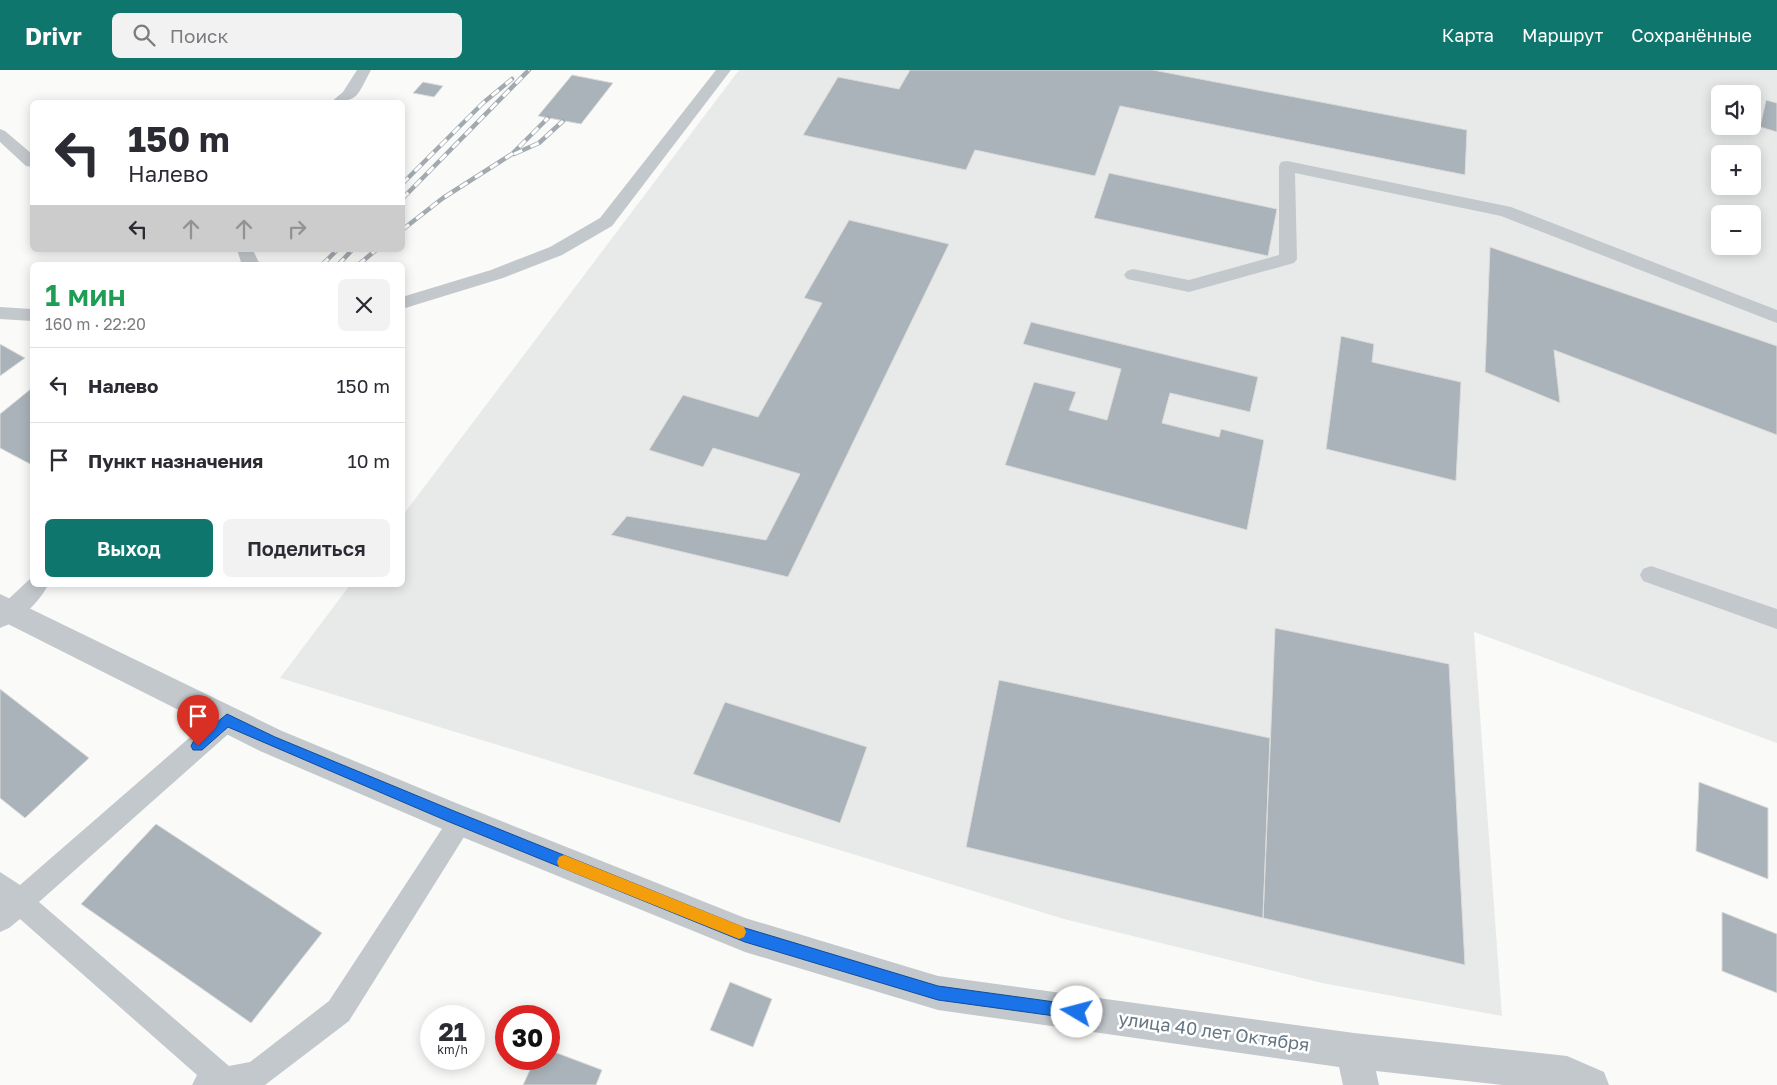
<!DOCTYPE html>
<html lang="ru">
<head>
<meta charset="utf-8">
<style>
  :root { --surface:#fff; --page:#f2f2f3; --text:#2b2b33; --muted:#7c7c81; --line:#e1e1e2; --accent:#0f766e }
  body { margin:0; font-family:"Golos Text",sans-serif; background:var(--page); color:var(--text); height:100vh; display:flex; flex-direction:column; font-size:19px; white-space:nowrap }
  * { box-sizing:border-box; margin:0 }
  p { font-size:16px; color:var(--muted) }
  .icon { flex:none; width:28px; height:28px; fill:none; stroke:currentColor; stroke-width:2; stroke-linecap:round; stroke-linejoin:round }
  .map { position:relative; flex:1; overflow:hidden }
  .sheet { position:absolute; left:30px; top:192px; width:375px; height:325px; display:flex; flex-direction:column; background:var(--surface); border-radius:8px; box-shadow:0 2px 12px #0003 }
  .sheet>* { flex:none }
  .banner { position:absolute; left:30px; top:30px; width:375px; height:152px; border-radius:8px; box-shadow:0 2px 12px #0003; background:#fff; color:var(--text); overflow:hidden }
  .buttons { position:absolute; left:1711px; top:15px; display:grid; gap:10px }
  .buttons a { display:grid; place-items:center; width:50px; height:50px; border-radius:8px; background:var(--surface); box-shadow:0 2px 12px #0003; font-size:25px }
  .speed { position:absolute; left:420px; top:935px; display:flex; gap:10px; font-size:25px; font-weight:700; text-align:center }
  .speed>* { display:grid; place-content:center; width:65px; height:65px; border-radius:50%; background:var(--surface); box-shadow:0 2px 12px #0003; line-height:1 }
  .speed small { font-size:12px; font-weight:400 }
  .speed .limit { border:8px solid #d22; background:#fff; color:#111 }
  .pin { position:absolute; display:grid; place-items:center; width:42px; height:42px; color:#fff; margin:-51px -21px; border-radius:50% 50% 50% 0; rotate:-45deg; box-shadow:0 0 5px #0007 }
  .pin .icon { rotate:45deg }
  .me { position:absolute; width:55px; margin:-28px; rotate:278deg; stroke-linejoin:round; filter:drop-shadow(0 0 4px #0008) }
  .turn { display:flex; align-items:center; gap:18px; height:105px; padding:0 15px; font-size:22px }
  .turn .icon { width:65px; height:65px; stroke-width:2.5 }
  .turn b { display:block; font-size:35px; line-height:42px }
  .lanes { display:flex; align-items:center; height:48px; padding:0 15px; background:#0003; justify-content:center; gap:25px; direction:ltr }
  .lanes .off { opacity:.35 }
  .round { display:grid; place-items:center; flex:none; width:52px; height:52px; border-radius:8px; background:var(--page) }
  .head { display:flex; align-items:center; justify-content:space-between; height:85px; padding:0 15px }
  h1 { font-size:30px; font-weight:600; line-height:38px; color:#1e9e55 }
  .cta { display:flex; gap:10px; margin-top:auto; padding:10px 15px }
  .cta a { flex:1; height:58px; border-radius:8px; background:var(--accent); color:#fff; font-size:20px; font-weight:600; line-height:58px; text-align:center }
  .cta a+a { background:var(--page); color:var(--text) }
  ul { padding:0; list-style:none }
  li { display:flex; align-items:center; gap:15px; height:75px; padding:0 15px; border-top:1px solid var(--line) }
  li div { flex:1 }
  li b { display:block; font-size:19px }
  li em { font-style:normal }
  header { display:flex; align-items:center; gap:30px; box-sizing:border-box; height:70px; padding:0 25px; background:var(--accent); color:#fff }
  header strong { font-size:24px }
  nav { display:flex; gap:28px; margin-inline-start:auto; font-size:18px }
  .search { width:350px; height:45px; background:var(--page); display:flex; align-items:center; gap:12px; box-sizing:border-box; padding:0 18px; border-radius:8px; color:var(--muted); font-size:19px }
  .map>svg:first-child { display:block }
</style>
</head>
<body>
<header>
<strong>Drivr</strong>
<div class="search"><svg class="icon" aria-label="search" viewBox="0 0 24 24"><circle cx="10" cy="10" r="6"/><path d="M15 15l6 6"/></svg>Поиск</div>
<nav><a>Карта</a><a>Маршрут</a><a>Сохранённые</a></nav>
</header>
<div class="map">
<svg width="1777" height="1015" viewBox="0 0 1777 1015">
  <rect width="100%" height="100%" fill="#fafaf8"/>
  <path fill="#e8e9e9" fill-rule="evenodd" d="M739 0H1777V673L1474 562 1502 946 1322 913 1064 849 280 608 350 515H402L403 445ZM1720 24H1752V56H1720ZM1720 84H1752V116H1720ZM1720 144H1752V176H1720Z"/>
  <path fill="#aab3b9" stroke="#dcdcda" d="M910 0H1153L1467 60 1465 105 1120 36 1095 106 975 80 966 100 803 65 838 7 899 19Z
    M572 5 613 13 581 54 538 46Z
    M423 12 443 16 434 27 413 23Z
    M1766 30 1777 33V62L1760 57Z
    M1109 103 1277 139 1268 186 1094 148Z
    M849 150 949 174 788 507 611 465 627 446 766 470 800 404 713 378 703 397 649 380 683 325 758 347 822 233 804 228Z
    M1490 177 1777 276V365L1554 280 1560 333 1485 302Z
    M1031 252 1258 307 1250 342 1170 323 1162 353 1219 367 1221 359 1264 370 1247 460 1005 395 1034 312 1076 322 1069 340 1107 350 1121 299 1023 274Z
    M1341 266 1374 274 1372 292 1461 312 1456 411 1326 379Z
    M0 274 25 288 0 306Z
    M32 318V395L0 378V344Z
    M1275 558 1449 594 1465 895 1263 848Z
    M999 610 1270 668 1263 848 966 777Z
    M0 619 89 688 25 748 0 728Z
    M725 632 867 677 840 753 693 704Z
    M1699 712 1768 738V809L1696 781Z
    M156 754 322 863 251 953 81 834Z
    M1722 842 1777 864V923L1722 901Z
    M730 912 772 929 753 977 710 960Z
    M549 980 602 1000 596 1015H523L535 989H549Z"/>
  <g fill="none" stroke-linecap="round" stroke-linejoin="round">
    <path fill="#c3c8cc" fill-rule="evenodd" d="M357 0H371C358 23 360 32 331 32L343 22Z
      M716 0H731L612 156 562 185 503 208 402 239V227L491 200 550 177 600 148Z
      M0 59 5 61 32 84V97L26 96 0 72Z
      M1287 91 1511 137 1777 240V253L1501 146 1295 103 1297 189 1294 193 1189 222 1127 209 1124 205 1127 201 1133 199 1189 210 1279 185V96L1281 92Z
      M237 180H253L260 195H242Z
      M0 237 32 239V251L0 249Z
      M1651 496 1777 539V559L1643 511 1640 505 1643 499Z
      M32 507V515H48C39 533 19 551 0 558V537Z
      M227 639 235 642 239 650 235 658 39 832 229 996 250 992 329 931 453 742 462 739 471 742 474 751 349 951 265 1015H192L197 1005 20 849 9 858 0 862V802L20 815 219 642Z"/>
    <path fill="#c3c8cc" fill-rule="evenodd" d="M0 524 282 661 456 733 745 848 938 906 1354 963 1567 986 1604 1002 1609 1015H1503L1376 1001 1379 1015H1343L1339 997 938 940 745 882 440 758 260 681 0 550Z"/>
    <g stroke="#a2aab0" stroke-width="4.5">
      <path id="rail" d="M514 84 539 73 563 51
        M402 114 483 33 512 9
        M402 129 529 0
        M402 160 443 128 512 84 548 48
        M322 195 337 180
        M338 195 352 180
        M358 195 376 180"/>
    </g>
    <use href="#rail" stroke="#fff" stroke-width="3" stroke-dasharray="9" stroke-linecap="butt"/>
  </g>
  <path fill="#1a73e8" stroke="#114b97" d="M227 644 275 667 454 741 745 858 938 916 1077 935 1082 937 1084 942 1082 947 1077 949 938 930 745 872 447 751 228 657 202 680H193L191 676 193 672Z"/>
  <path fill="#f59e0b" d="M564 785 744 857 746 862 744 867 739 869 559 797 557 792 559 787Z"/>
  <g text-anchor="middle" dominant-baseline="central" stroke-width="5" stroke-linejoin="round" paint-order="stroke">
    <g font-size="18" fill="#657683" stroke="#fff">
      <text transform="translate(1214 961) rotate(8)">улица 40 лет Октября</text>
    </g>
  </g>
</svg>
<div class="buttons">
<a><svg class="icon" aria-label="sound" viewBox="0 0 24 24"><path d="M4 9h4l5-4v14l-5-4H4zM17 9q2 3 0 6"/></svg></a>
<a>+</a>
<a>−</a>
</div>
<div class="speed"><div>21<small>km/h</small></div><div class="limit">30</div></div>
<div class="pin" style="left:198px;top:676px;background:#d93025"><svg class="icon" aria-label="arrive" viewBox="0 0 24 24"><path d="M6 21V4h12l-3 4 3 4H6"/></svg></div>
<svg class="me" style="left:1077px;top:942px" viewBox="-20 -20 40 40"><circle r="19" fill="#fff"/><path d="M0-13L10 11 0 6-10 11z" fill="#1a73e8"/></svg>
<div class="banner">
<div class="turn"><svg class="icon" aria-label="left" viewBox="0 0 24 24"><path d="M17 20v-9H6M10 6l-5 5 5 5"/></svg><div><b>150 m</b>Налево</div></div>
<div class="lanes"><svg class="icon" aria-label="left" viewBox="0 0 24 24"><path d="M17 20v-9H6M10 6l-5 5 5 5"/></svg><svg class="icon off" aria-label="ahead" viewBox="0 0 24 24"><path d="M12 20V5M6 11l6-6 6 6"/></svg><svg class="icon off" aria-label="ahead" viewBox="0 0 24 24"><path d="M12 20V5M6 11l6-6 6 6"/></svg><svg class="icon off" aria-label="right" viewBox="0 0 24 24"><path d="M7 20v-9h11M14 6l5 5-5 5"/></svg></div>
</div>
<section class="sheet">
<div class="head"><div><h1>1 мин</h1><p>160 m · 22:20</p></div><a class="round"><svg class="icon" aria-label="close" viewBox="0 0 24 24"><path d="M6 6l12 12M18 6L6 18"/></svg></a></div>
<ul>
<li><svg class="icon" aria-label="left" viewBox="0 0 24 24"><path d="M17 20v-9H6M10 6l-5 5 5 5"/></svg><div><b>Налево</b></div><em>150 m</em></li>
<li><svg class="icon" aria-label="arrive" viewBox="0 0 24 24"><path d="M6 21V4h12l-3 4 3 4H6"/></svg><div><b>Пункт назначения</b></div><em>10 m</em></li>
</ul>
<div class="cta"><a>Выход</a><a>Поделиться</a></div>
</section>
</div>
</body>
</html>
